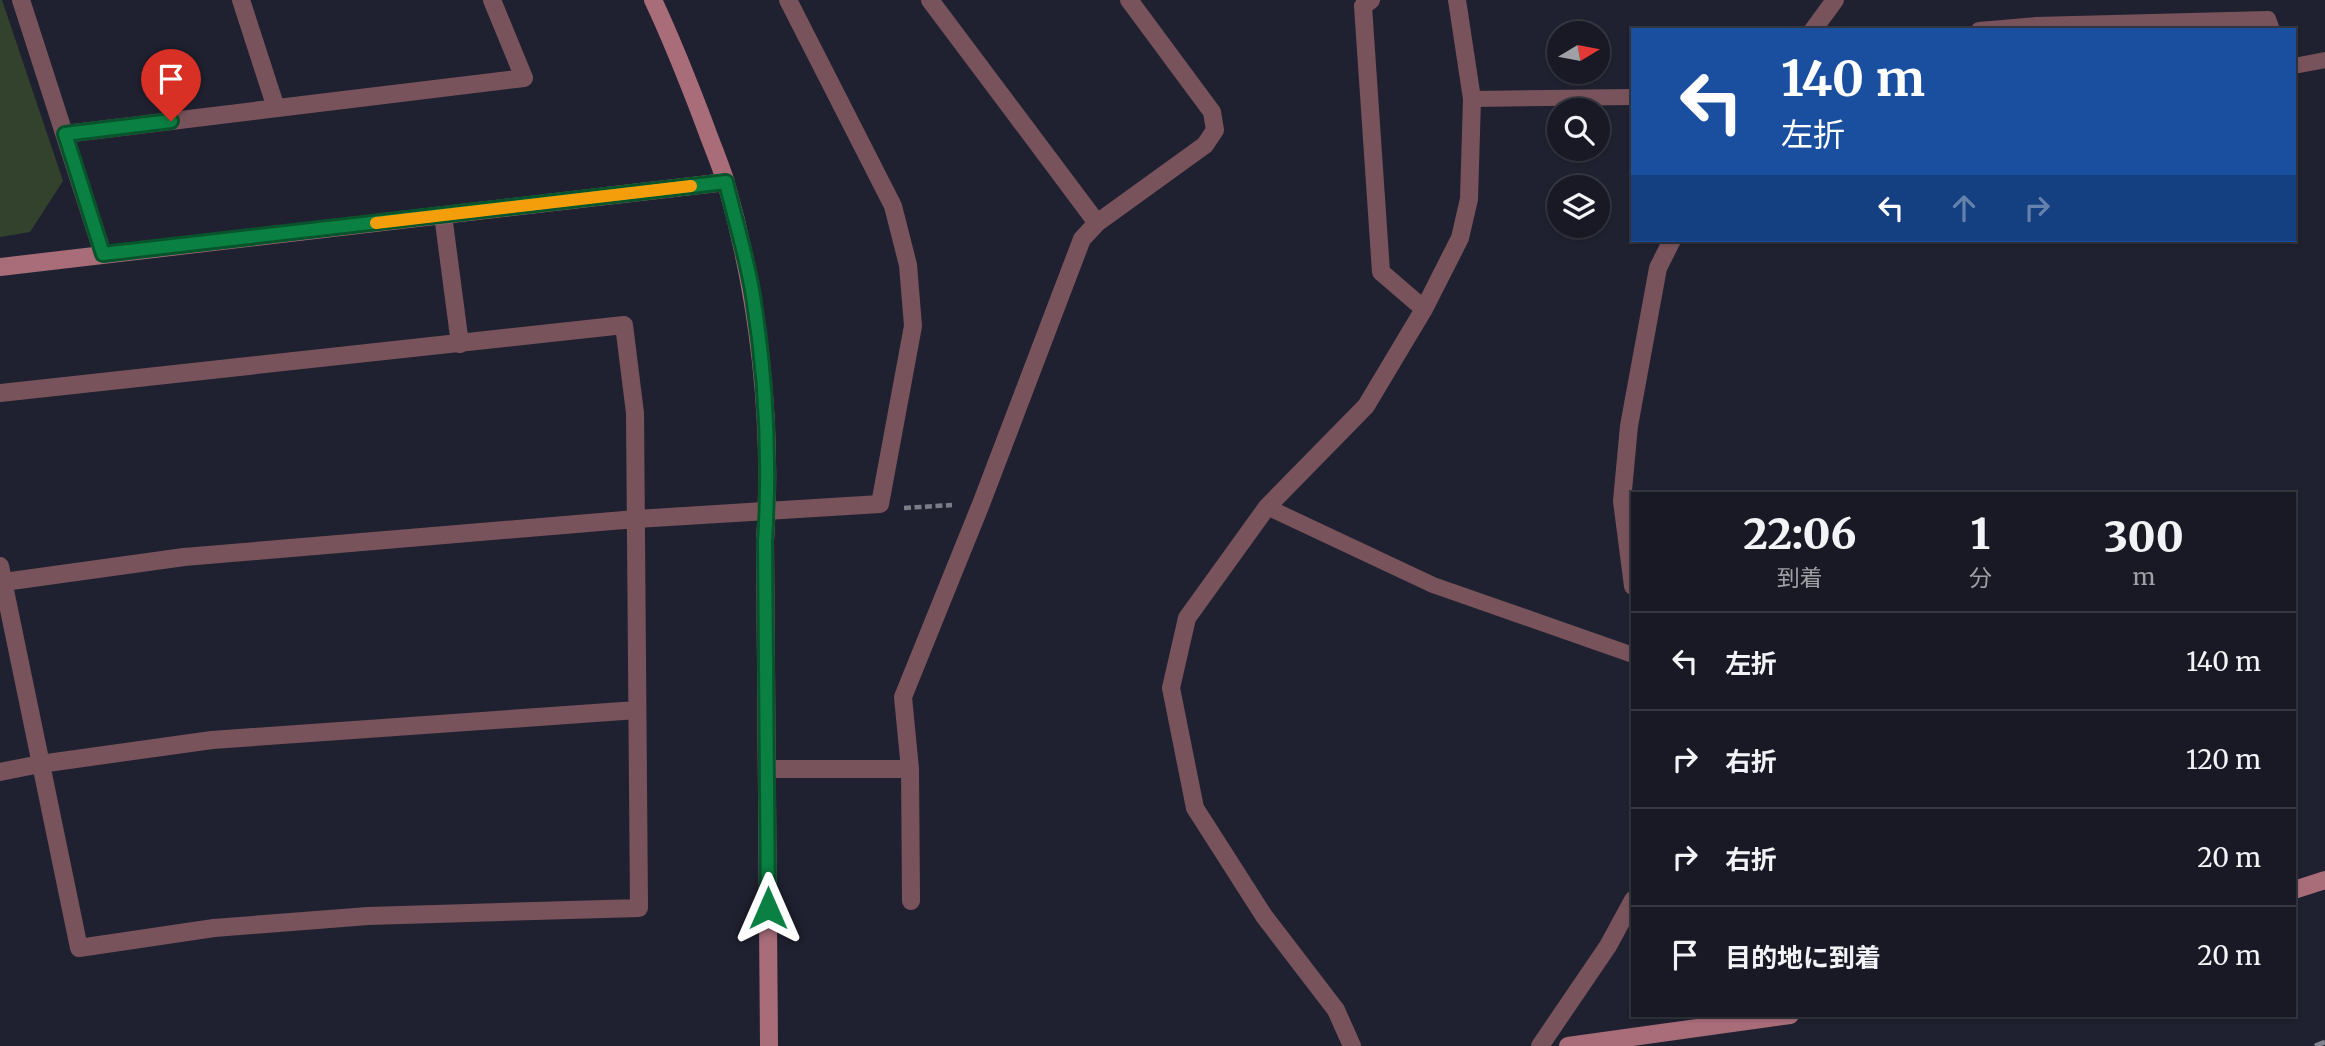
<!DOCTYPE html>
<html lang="ja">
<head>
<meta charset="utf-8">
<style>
  :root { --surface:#181924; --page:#252631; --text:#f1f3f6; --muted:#9fa0a6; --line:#363841 }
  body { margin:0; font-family:Merriweather,"Noto Sans JP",serif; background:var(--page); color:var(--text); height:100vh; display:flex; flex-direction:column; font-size:26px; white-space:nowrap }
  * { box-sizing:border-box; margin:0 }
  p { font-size:23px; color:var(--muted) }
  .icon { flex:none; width:38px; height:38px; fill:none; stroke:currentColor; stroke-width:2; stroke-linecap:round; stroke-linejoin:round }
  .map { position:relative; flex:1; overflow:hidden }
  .drawer { position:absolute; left:1631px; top:492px; width:665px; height:525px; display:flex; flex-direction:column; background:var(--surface); border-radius:0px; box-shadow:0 2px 5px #0004,0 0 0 2px var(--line) }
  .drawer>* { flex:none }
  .banner { position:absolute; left:1631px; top:28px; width:665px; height:214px; border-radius:0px; box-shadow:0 2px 5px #0004,0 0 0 2px var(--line); background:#1a4fa0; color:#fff; overflow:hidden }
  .needle { width:46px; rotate:80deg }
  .tools { position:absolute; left:1547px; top:21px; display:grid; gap:14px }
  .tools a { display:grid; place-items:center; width:63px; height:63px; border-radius:50%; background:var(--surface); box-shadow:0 2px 5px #0004,0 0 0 2px var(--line); font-size:35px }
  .pin { position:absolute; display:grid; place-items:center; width:60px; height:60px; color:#fff; margin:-72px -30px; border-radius:50% 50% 50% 0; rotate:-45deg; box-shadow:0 0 7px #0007 }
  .pin .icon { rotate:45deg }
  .me { position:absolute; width:77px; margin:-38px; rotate:0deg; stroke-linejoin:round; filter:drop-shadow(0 0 5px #0008) }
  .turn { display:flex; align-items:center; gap:24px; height:147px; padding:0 35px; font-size:32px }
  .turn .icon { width:91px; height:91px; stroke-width:2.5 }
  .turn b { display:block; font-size:49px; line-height:60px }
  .lanes { display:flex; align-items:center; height:66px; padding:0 35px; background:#0003; justify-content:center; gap:35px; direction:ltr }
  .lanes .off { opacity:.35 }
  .eta { display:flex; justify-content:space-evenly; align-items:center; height:119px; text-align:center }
  .eta b { font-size:42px; font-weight:800; line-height:49px }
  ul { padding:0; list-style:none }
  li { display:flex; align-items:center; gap:21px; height:98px; padding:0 35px; border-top:2px solid var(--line) }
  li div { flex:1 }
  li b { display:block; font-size:26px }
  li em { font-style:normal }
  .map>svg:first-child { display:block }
</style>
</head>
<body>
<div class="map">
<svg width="2325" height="1046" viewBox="0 0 2325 1046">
  <rect width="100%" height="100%" fill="#202130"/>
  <path fill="#33422d" d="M0 0H2L63 181 30 232 0 237Z"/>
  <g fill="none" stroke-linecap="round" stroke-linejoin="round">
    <path stroke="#7b7c88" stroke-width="4.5" stroke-dasharray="7 3.5" stroke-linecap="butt" d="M904 508 952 505"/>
    <path stroke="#79535b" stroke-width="16" d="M1979 30 2036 25 2268 19 2272 30
      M2294 66 2325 60
      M1472 99 1633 97
      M1267 507 1433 585 1633 655"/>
    <path stroke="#79535b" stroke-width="18" d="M21 0 103 254
      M241 0 276 108
      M930 0 1097 223
      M1371 0 1363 6 1381 272 1424 309
      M1813 30 1835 0
      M65 134 524 78 492 0
      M443 215 460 344
      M0 393 624 325 635 413 639 908 368 916 214 928 79 948 0 566
      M4 582 184 557 636 519 880 504 913 326 908 265 893 206 788 0
      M1633 586 1622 501 1629 426 1658 268 1672 240
      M768 769H910L903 697 981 504 1082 239 1097 223 1205 145 1215 130 1212 112 1129 0
      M910 769 911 901
      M0 772 40 764 212 740 637 710
      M1352 1046 1336 1010 1264 916 1195 808 1171 688 1187 618 1267 507 1366 406 1424 309 1460 238 1469 199 1472 99 1457 0
      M1540 1046 1608 946 1633 900"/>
    <path stroke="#a96d7a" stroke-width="18" d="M653 0C672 40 688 81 704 123 711 143 720 163 726 183 759 298 773 422 765 541L769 1046
      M0 267 726 182
      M2294 890 2325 880
      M1568 1046 1790 1015"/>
    <path stroke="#82838f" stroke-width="5" stroke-dasharray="12 12" stroke-linecap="butt" d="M2315 1046 2325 1042"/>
  </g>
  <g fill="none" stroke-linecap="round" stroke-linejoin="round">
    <g stroke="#07532c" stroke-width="18">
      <path id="route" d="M171 121 65 134 103 254 726 182C735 220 747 258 753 296 766 376 770 461 765 541L768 908"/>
    </g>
    <use href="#route" stroke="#0b8043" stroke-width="12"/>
    <path stroke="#f59e0b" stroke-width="12" d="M376 223 691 186"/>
  </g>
</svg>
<div class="tools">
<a><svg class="needle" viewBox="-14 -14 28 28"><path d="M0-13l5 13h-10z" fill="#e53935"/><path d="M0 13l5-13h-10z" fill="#9fa0a6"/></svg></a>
<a><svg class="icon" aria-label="search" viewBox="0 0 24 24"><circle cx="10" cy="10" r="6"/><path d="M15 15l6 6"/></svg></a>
<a><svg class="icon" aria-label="layers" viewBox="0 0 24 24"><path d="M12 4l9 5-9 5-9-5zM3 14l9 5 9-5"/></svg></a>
</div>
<div class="pin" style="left:171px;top:121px;background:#d93025"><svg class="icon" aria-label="arrive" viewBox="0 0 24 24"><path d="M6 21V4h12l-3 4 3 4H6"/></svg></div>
<svg class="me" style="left:768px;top:908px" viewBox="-20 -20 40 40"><path d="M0-17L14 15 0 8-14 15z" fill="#0b8043" stroke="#fff" stroke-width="4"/></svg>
<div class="banner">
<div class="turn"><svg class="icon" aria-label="left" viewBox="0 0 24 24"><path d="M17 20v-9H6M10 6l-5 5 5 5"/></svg><div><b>140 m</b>左折</div></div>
<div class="lanes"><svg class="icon" aria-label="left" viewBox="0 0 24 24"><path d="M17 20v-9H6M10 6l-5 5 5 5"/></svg><svg class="icon off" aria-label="ahead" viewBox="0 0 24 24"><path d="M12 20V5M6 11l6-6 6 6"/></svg><svg class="icon off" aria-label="right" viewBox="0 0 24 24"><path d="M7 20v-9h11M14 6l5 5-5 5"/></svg></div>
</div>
<section class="drawer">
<div class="eta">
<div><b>22:06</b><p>到着</p></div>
<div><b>1</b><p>分</p></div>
<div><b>300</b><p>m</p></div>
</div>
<ul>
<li><svg class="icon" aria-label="left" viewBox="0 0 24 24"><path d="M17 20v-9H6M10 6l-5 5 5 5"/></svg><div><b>左折</b></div><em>140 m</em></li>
<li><svg class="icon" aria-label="right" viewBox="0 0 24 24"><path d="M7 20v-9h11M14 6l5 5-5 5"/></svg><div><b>右折</b></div><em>120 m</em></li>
<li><svg class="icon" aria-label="right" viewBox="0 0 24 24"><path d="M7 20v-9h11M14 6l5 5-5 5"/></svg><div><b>右折</b></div><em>20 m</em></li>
<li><svg class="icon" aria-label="arrive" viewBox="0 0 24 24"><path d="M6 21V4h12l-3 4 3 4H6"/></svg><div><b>目的地に到着</b></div><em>20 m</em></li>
</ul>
</section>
</div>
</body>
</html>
